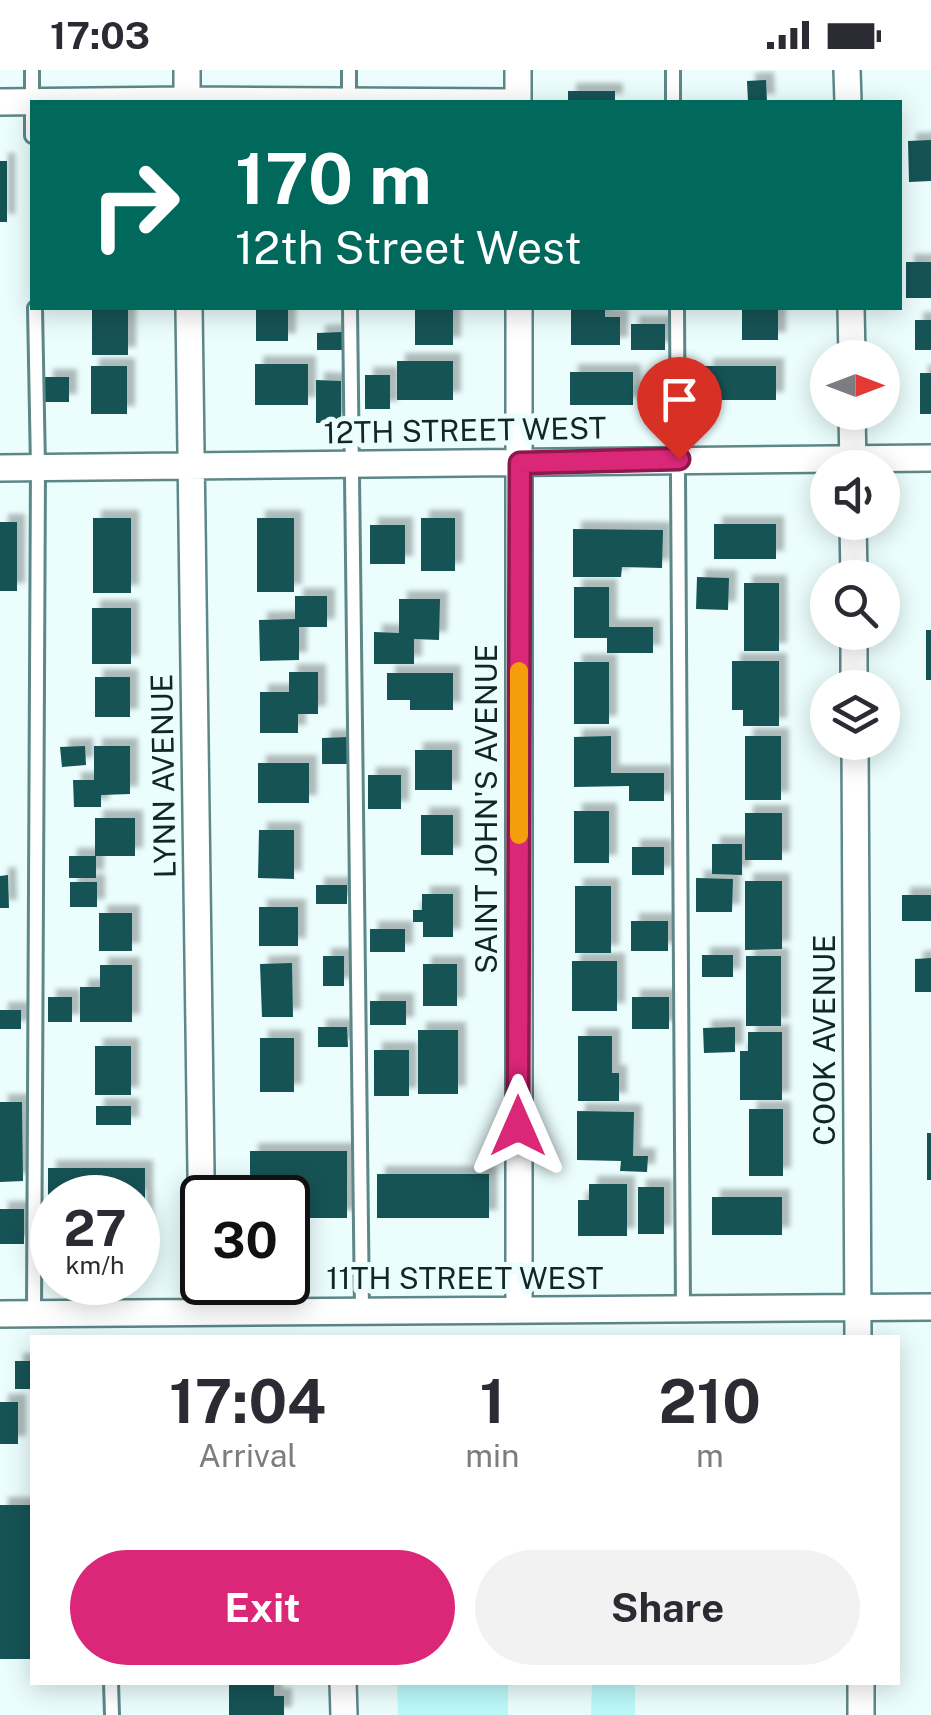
<!DOCTYPE html>
<html lang="en">
<head>
<meta charset="utf-8">
<style>
  :root { --surface:#fff; --page:#f2f2f3; --text:#2b2b33; --muted:#7c7c81; --accent:#db2777 }
  body { margin:0; font-family:"Public Sans",sans-serif; background:var(--page); color:var(--text); height:100vh; display:flex; flex-direction:column; font-size:38px; white-space:nowrap }
  * { box-sizing:border-box; margin:0 }
  p { font-size:32px; color:var(--muted) }
  .icon { flex:none; width:55px; height:55px; fill:none; stroke:currentColor; stroke-width:2; stroke-linecap:round; stroke-linejoin:round }
  .map { position:relative; flex:1; overflow:hidden }
  .panel { position:absolute; left:30px; top:1265px; width:870px; height:350px; display:flex; flex-direction:column; background:var(--surface); border-radius:0px; box-shadow:0 5px 25px #0003 }
  .panel>* { flex:none }
  .top-card { position:absolute; left:30px; top:30px; width:872px; height:210px; border-radius:0px; box-shadow:0 5px 25px #0003; background:#00695c; color:#fff; overflow:hidden }
  .needle { width:65px; rotate:90deg }
  .buttons { position:absolute; left:810px; top:270px; display:grid; gap:20px }
  .buttons a { display:grid; place-items:center; width:90px; height:90px; border-radius:50%; background:var(--surface); box-shadow:0 5px 25px #0003; font-size:50px }
  .speed { position:absolute; left:30px; top:1105px; display:flex; gap:20px; font-size:50px; font-weight:700; text-align:center }
  .speed>* { display:grid; place-content:center; width:130px; height:130px; border-radius:50%; background:var(--surface); box-shadow:0 5px 25px #0003; line-height:1 }
  .speed small { font-size:25px; font-weight:400 }
  .speed .limit { border:5px solid #111; border-radius:15px; background:#fff; color:#111 }
  .pin { position:absolute; display:grid; place-items:center; width:85px; height:85px; color:#fff; margin:-102px -42px; border-radius:50% 50% 50% 0; rotate:-45deg; box-shadow:0 0 10px #0007 }
  .pin .icon { rotate:45deg }
  .me { position:absolute; width:110px; margin:-55px; rotate:0deg; stroke-linejoin:round; filter:drop-shadow(0 0 8px #0008) }
  .turn { display:flex; align-items:center; gap:35px; height:210px; padding:0 40px; font-size:45px }
  .turn .icon { width:130px; height:130px; stroke-width:2.5 }
  .turn b { display:block; font-size:70px; line-height:85px }
  .eta { display:flex; justify-content:space-evenly; align-items:center; height:170px; text-align:center }
  .eta b { font-size:60px; font-weight:700; line-height:70px }
  .action { display:flex; gap:20px; margin-top:auto; padding:20px 40px }
  .action a { flex:1; height:115px; border-radius:60px; background:var(--accent); color:#fff; font-size:40px; font-weight:700; line-height:115px; text-align:center }
  .action a+a { background:var(--page); color:var(--text) }
  .status { display:flex; justify-content:space-between; align-items:center; height:70px; padding:0 50px; background:var(--surface); direction:ltr }
  .status svg { height:28px; fill:currentColor }
  .map>svg:first-child { display:block }
</style>
</head>
<body>
<div class="status"><b>17:03</b><svg viewBox="0 0 49 12"><path d="M0 12V9h3v3zM5 12V6h3v6zM10 12V3h3v9zM15 12V0h3v12zM26 1h20v11H26zM47 4h2v5h-2z"/></svg></div>
<div class="map">
<svg width="931" height="1645" viewBox="0 0 931 1645">
  <defs>
    <filter id="shadow"><feDropShadow dx="8" dy="-8" stdDeviation="2.5" flood-color="#0004"/></filter>
  </defs>
  <rect width="100%" height="100%" fill="#ebfdfd"/>
  <path fill="#bbf9fa" d="M397 1613H508V1645H398Z
    M592 1613H635V1645H591Z"/>
  <path fill="#135355" filter="url(#shadow)" d="M766 10 767 32H748L747 11Z
    M568 21H615V32H568Z
    M931 70V111L909 112 908 71Z
    M0 91H7V152H0Z
    M906 192H931V228H906Z
    M92 238H128V285H92Z
    M256 238H288V271H256Z
    M415 238H453V275H415Z
    M571 238H605V247H620V275H571Z
    M742 238H778V270H742Z
    M915 250H931V280H915Z
    M631 254H665V280H631Z
    M342 262V280H317V263Z
    M397 291H453V330H397Z
    M255 294H308V335H255Z
    M91 296H127V344H91Z
    M705 296H776V330H705Z
    M570 302H633V335H570Z
    M920 303H931V344H920Z
    M365 305H390V339H365Z
    M45 307H69V332H45Z
    M316 310 341 311V353H316Z
    M93 448H131V523H93Z
    M257 448H294V522H257Z
    M421 448H455V501H421Z
    M0 452H17V521H0Z
    M714 454H776V489H714Z
    M370 455H405V494H370Z
    M573 459 663 460 662 498 622 497 621 507H573Z
    M697 507 729 508 728 540 696 539Z
    M744 513H779V581H744Z
    M574 517H609V557H653V583H607V568H574Z
    M295 526H327V557H299V590L260 591 259 550 295 549Z
    M399 529H440L439 570 414 569V594H374V562L399 563Z
    M92 538H131V594H92Z
    M926 560H931V610H926Z
    M732 591H779V656H743V640H732Z
    M574 592H609V654H574Z
    M289 602H318V644H298V663H260V622H289Z
    M387 603H453V640H410V630H387Z
    M95 607H130V647H95Z
    M611 666V703H664V731H629V716L574 717V667Z
    M745 666H781V730H745Z
    M348 667V694H322V668Z
    M85 676 86 695 62 697 60 677Z
    M94 676H130V724L101 725V737H74L73 710H94Z
    M415 680H452V720H415Z
    M258 693H309V733H258Z
    M368 705H401V739H368Z
    M574 741H609V793H574Z
    M745 743H782V790H745Z
    M421 745H453V785H421Z
    M95 748H135V786H96V808H69V786H95Z
    M259 760H294V809L258 808Z
    M712 774H742V805L712 804Z
    M632 777H664V805H632Z
    M8 805 9 838H0V806Z
    M696 808 733 809 732 842H696Z
    M745 811H782V879L745 880Z
    M70 812H97V837H70Z
    M316 815H347V834H316Z
    M575 816H611V883H575Z
    M422 824H453V867H423V852H413V840H422Z
    M902 825H931V851H902Z
    M259 837H298V876H259Z
    M99 843H132V881H99Z
    M631 851H668V881H631Z
    M370 859H405V882H370Z
    M702 885H733V907H702Z
    M323 886H344V916H323Z
    M746 886H781V956H746Z
    M931 888V922H915V889Z
    M572 891H617V941H572Z
    M292 893 293 947H262L260 894Z
    M423 894H457V936H423Z
    M100 895H132V952H80V917H100Z
    M48 927H72V952H48Z
    M632 927H669V959H632Z
    M370 931H406V955H370Z
    M0 940H21V959H0Z
    M318 957H347L348 977H318Z
    M735 957V982L704 983 703 958Z
    M418 960H458V1024H418Z
    M748 962H782V1030H740V981H748Z
    M578 966H612V1003H619V1031H578Z
    M260 968H294V1022H260Z
    M95 976H131V1025H95Z
    M374 980H409V1026H374Z
    M0 1032H22L23 1111 0 1112Z
    M96 1036H131V1055H96Z
    M749 1039H783V1106H749Z
    M577 1041 634 1042 633 1086H648L647 1102 620 1101 621 1091 577 1090Z
    M927 1063H931V1110H927Z
    M250 1081H347V1148H288V1128H250Z
    M48 1098H145V1181H138V1128H52V1181H48Z
    M377 1104H489V1148H377Z
    M589 1114H627V1166H578V1130H589Z
    M638 1117H664V1164H638Z
    M712 1127H782V1165H712Z
    M0 1139H24V1174H0Z
    M15 1291H32V1319H15Z
    M0 1332H18V1374H0Z
    M0 1435H32V1589H0Z
    M229 1612H274V1626H284V1645H229Z"/>
  <g fill="none" stroke-linecap="round" stroke-linejoin="round">
    <g stroke="#5e8788" stroke-width="18">
      <path id="lane" d="M32 0V66
        M349 0V32
        M673 0V32
        M350 238 362 1241
        M677 238 683 1239
        M34 1243 38 397 35 238
        M111 1612 112 1645"/>
    </g>
    <g stroke="#5e8788" stroke-width="30">
      <path id="street" d="M187 0V32
        M847 0 848 32
        M0 32 187 30 518 32
        M518 32V0
        M189 238 202 1174
        M851 238 852 288
        M852 342 853 398
        M0 398 931 388
        M853 452 854 508
        M854 562V618
        M855 672 858 1268
        M203 1212 204 1242
        M519 1240V238
        M0 1244 931 1237
        M343 1612 344 1645
        M861 1612V1645"/>
    </g>
    <use href="#lane" stroke="#fff" stroke-width="12"/>
    <use href="#street" stroke="#fff" stroke-width="25"/>
  </g>
  <g fill="none" stroke-linecap="round" stroke-linejoin="round">
    <g stroke="#8e194d" stroke-width="25">
      <path id="route" d="M518 1056 520 393 679 389"/>
    </g>
    <use href="#route" stroke="#db2777" stroke-width="18"/>
    <path stroke="#f59e0b" stroke-width="18" d="M519 765V601"/>
  </g>
  <g text-anchor="middle" dominant-baseline="central" stroke-width="10" stroke-linejoin="round" paint-order="stroke">
    <g font-size="30" fill="#142526" stroke="#ebfdfd">
      <text transform="translate(465 360) rotate(-1)">12TH STREET WEST</text>
      <text transform="translate(163 706) rotate(-91)">LYNN AVENUE</text>
      <text transform="translate(486 739) rotate(-90)">SAINT JOHN'S AVENUE</text>
      <text transform="translate(824 970) rotate(-90)">COOK AVENUE</text>
      <text x="465" y="1208">11TH STREET WEST</text>
    </g>
  </g>
</svg>
<div class="buttons">
<a><svg class="needle" viewBox="-14 -14 28 28"><path d="M0-13l5 13h-10z" fill="#e53935"/><path d="M0 13l5-13h-10z" fill="#7c7c81"/></svg></a>
<a><svg class="icon" aria-label="sound" viewBox="0 0 24 24"><path d="M4 9h4l5-4v14l-5-4H4zM17 9q2 3 0 6"/></svg></a>
<a><svg class="icon" aria-label="search" viewBox="0 0 24 24"><circle cx="10" cy="10" r="6"/><path d="M15 15l6 6"/></svg></a>
<a><svg class="icon" aria-label="layers" viewBox="0 0 24 24"><path d="M12 4l9 5-9 5-9-5zM3 14l9 5 9-5"/></svg></a>
</div>
<div class="speed"><div>27<small>km/h</small></div><div class="limit">30</div></div>
<div class="pin" style="left:679px;top:389px;background:#d93025"><svg class="icon" aria-label="arrive" viewBox="0 0 24 24"><path d="M6 21V4h12l-3 4 3 4H6"/></svg></div>
<svg class="me" style="left:518px;top:1056px" viewBox="-20 -20 40 40"><path d="M0-17L14 15 0 8-14 15z" fill="#db2777" stroke="#fff" stroke-width="4"/></svg>
<div class="top-card">
<div class="turn"><svg class="icon" aria-label="right" viewBox="0 0 24 24"><path d="M7 20v-9h11M14 6l5 5-5 5"/></svg><div><b>170 m</b>12th Street West</div></div>
</div>
<section class="panel">
<div class="eta">
<div><b>17:04</b><p>Arrival</p></div>
<div><b>1</b><p>min</p></div>
<div><b>210</b><p>m</p></div>
</div>
<div class="action"><a>Exit</a><a>Share</a></div>
</section>
</div>
</body>
</html>
